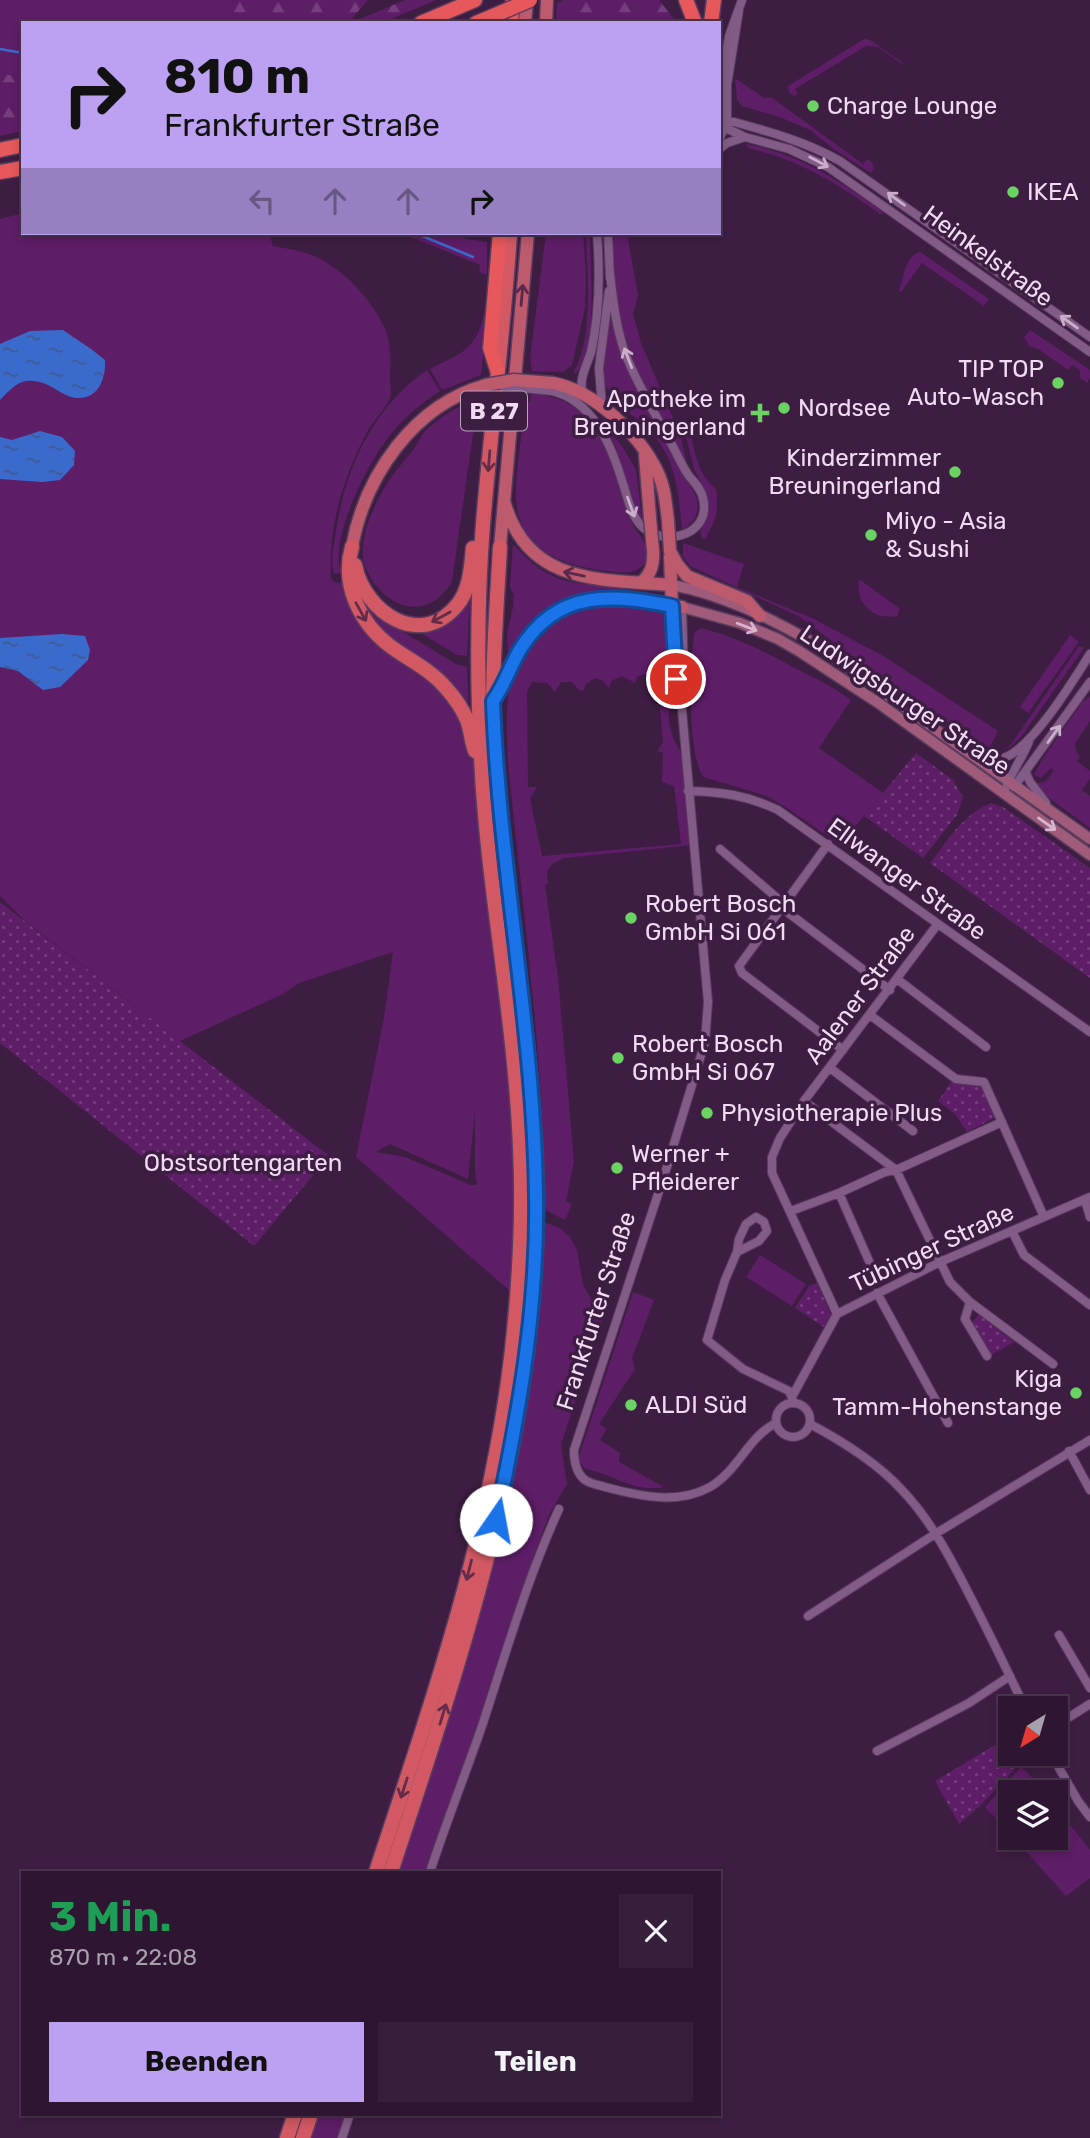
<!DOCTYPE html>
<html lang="de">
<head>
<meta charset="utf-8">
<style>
  :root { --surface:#2e1632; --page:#361f3a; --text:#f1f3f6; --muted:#a79fac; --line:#49354d; --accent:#bca0f2 }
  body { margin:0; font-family:Rubik,sans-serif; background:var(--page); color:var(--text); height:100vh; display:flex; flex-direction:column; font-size:26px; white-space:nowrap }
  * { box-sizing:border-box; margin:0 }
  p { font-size:23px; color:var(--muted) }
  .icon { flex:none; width:38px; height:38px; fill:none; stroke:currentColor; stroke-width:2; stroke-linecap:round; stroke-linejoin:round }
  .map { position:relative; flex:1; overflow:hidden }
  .sheet { position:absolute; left:21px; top:1871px; width:700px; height:245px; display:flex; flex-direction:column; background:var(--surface); border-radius:0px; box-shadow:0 4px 10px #0003,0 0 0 2px var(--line) }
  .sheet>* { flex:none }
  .top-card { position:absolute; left:21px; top:21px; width:700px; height:214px; border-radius:0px; box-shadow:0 4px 10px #0003,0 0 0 2px var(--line); background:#bca0f2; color:#111; overflow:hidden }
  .needle { width:46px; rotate:217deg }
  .buttons { position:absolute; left:998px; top:1696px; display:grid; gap:14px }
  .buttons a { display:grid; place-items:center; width:70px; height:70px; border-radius:0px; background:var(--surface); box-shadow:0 4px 10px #0003,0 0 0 2px var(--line); font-size:35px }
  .pin { position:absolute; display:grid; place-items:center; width:60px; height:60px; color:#fff; margin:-30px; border:4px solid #fff; border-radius:50%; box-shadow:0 2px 7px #0007 }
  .me { position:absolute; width:77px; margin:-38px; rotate:12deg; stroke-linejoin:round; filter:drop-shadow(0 0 5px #0008) }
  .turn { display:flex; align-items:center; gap:24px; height:147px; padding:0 28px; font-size:32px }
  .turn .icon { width:91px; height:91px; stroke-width:2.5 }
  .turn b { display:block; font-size:49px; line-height:60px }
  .lanes { display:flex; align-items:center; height:66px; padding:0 28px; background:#0003; justify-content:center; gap:35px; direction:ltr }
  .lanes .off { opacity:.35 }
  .round { display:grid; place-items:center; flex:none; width:74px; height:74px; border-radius:0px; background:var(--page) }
  .head { display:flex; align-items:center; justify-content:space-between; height:119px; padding:0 28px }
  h1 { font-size:42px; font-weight:700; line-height:52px; color:#1e9e55 }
  .action { display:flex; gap:14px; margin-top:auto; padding:14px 28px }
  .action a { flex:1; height:80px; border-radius:0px; background:var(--accent); color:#111; font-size:28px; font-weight:700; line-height:80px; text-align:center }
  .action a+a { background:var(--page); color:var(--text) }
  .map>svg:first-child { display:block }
</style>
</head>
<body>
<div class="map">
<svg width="1090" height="2138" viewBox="0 0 1090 2138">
  <defs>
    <pattern id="forest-firs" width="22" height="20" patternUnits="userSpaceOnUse" patternTransform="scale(1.75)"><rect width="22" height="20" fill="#5e1d67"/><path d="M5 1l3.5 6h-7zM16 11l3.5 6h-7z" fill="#753d7d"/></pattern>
    <pattern id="park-dots" width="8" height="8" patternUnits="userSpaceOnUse" patternTransform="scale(1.75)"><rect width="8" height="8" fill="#5e1d67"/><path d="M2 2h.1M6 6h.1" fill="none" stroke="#753d7d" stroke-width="1.8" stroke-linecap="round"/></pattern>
    <pattern id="water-ripples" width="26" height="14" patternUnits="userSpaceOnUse" patternTransform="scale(1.75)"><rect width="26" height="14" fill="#3a6bcc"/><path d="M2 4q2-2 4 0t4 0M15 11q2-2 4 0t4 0" fill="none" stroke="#405991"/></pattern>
  </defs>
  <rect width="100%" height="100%" fill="#3e1d43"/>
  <path fill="#5e1d67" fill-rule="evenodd" d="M0 0H234L211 23H23V73L13 75 0 74Z
    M864 39 870 40 903 63 902 64 878 47 866 46 795 89 798 94 794 96 789 93 788 86Z
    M735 78 764 98 771 97 863 164 867 160H870L874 167 871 173 835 150 810 130 782 118 742 106 737 100Z
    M746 144C800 154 840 181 884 213L880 214C838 184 799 159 748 148Z
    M23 213V233H269L273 246C290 249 310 252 324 261 348 275 374 303 385 329 391 344 391 360 390 376 390 382 392 392 390 398 385 410 372 422 366 434 343 478 328 527 331 578L335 583 346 582 365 619 444 685 473 747 516 1089V1211L510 1291 356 1157 384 1018 393 952 299 983 283 994 180 1041 23 919 0 896V219ZM475 1110V1171L477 1185H471L405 1157 376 1152 390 1144 468 1179Z
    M401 233H451L467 239 487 242V275L479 272 480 265Z
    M546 233H583L586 275 585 308 572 365 563 372 532 371 530 358Z
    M586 233H590C590 265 599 351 575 374L574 371C594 337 587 271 586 233Z
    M615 233H627L638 296 633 314 641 343 681 437 686 461C676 450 669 433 662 419 635 369 617 329 614 271 614 258 612 245 615 233Z
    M920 252 989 299 984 306 922 263 901 292 899 291C904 277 905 256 920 252Z
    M488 279H491L481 375 442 390 430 369C442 362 458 357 468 347 485 332 486 300 488 279Z
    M611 311 633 378 697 498C699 512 696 523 682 529 677 473 672 442 624 409 615 403 612 389 603 385L606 342Z
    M1030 330 1090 370V378L1087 383 1080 378V370L1072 365 1068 370 1038 349 1029 346 1024 337Z
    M427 370 440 391C421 403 405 417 391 434 368 462 329 538 341 573L334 574C330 562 334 544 336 531 345 468 374 406 427 370Z
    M531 393C607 401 607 458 630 518 637 537 648 536 646 561 639 575 622 573 608 571 570 567 529 555 518 513 512 491 521 442 524 416L526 404 530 401Z
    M478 399 452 581C433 616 397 614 374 583 370 577 364 567 363 559 360 532 377 497 393 475 399 466 407 458 413 450 421 440 420 434 432 425 446 413 461 405 478 399Z
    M603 423 622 446 636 470 642 520 636 508 614 443Z
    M691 436C696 457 699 476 716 489 719 511 716 520 705 539L702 538 700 532C714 505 709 501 697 475 691 463 690 449 686 437Z
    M683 543 744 564 737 587 814 619 885 657 998 731 990 747 976 744 896 688 798 616 690 566 683 557Z
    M513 544C550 586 573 583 625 588V592C584 592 560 602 529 629 521 637 515 647 508 655L507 633 513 607 514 595 510 587Z
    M859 579 900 609 897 616C874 620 855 605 859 579Z
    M359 599 384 621 400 627 402 631 456 664 467 667 469 713 386 638Z
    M470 599 467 656 457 655 416 630Z
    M620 603 662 611C679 644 667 684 669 718 670 740 681 747 685 764 691 789 691 818 694 845L564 858 552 864 547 871 548 884 545 885 558 978 574 1161 566 1201 572 1204 565 1220 545 1210C544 1060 523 912 508 763 507 735 504 704 512 677 514 671 519 664 522 658 544 621 579 606 620 603ZM644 674 652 675 658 684 663 742 657 751 663 753 662 782 674 786 681 844 542 856 530 798 537 787H528L527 691 532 682 547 683 555 692 561 682H572L580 691 584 690 586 684 595 678 603 681 609 688 611 681 622 676 635 683 637 677Z
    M701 628C734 636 763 651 793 667 813 677 832 686 851 700L819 748 883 793 840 845 790 810 767 796 703 777C686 747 691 669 694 633Z
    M1070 635 1079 642 1028 713 1020 707Z
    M1079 646 1084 648 1021 737 1007 750Z
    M1090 697V721L1075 744 1076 752 1080 756 1077 761 1090 771V779L1082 790 1090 796V828L1038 790 1035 783 1045 782 1054 770 1051 768 1041 778 1034 775 1041 761 1083 701Z
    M539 1220 560 1228 570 1237 577 1250 583 1285 603 1319 561 1444 567 1484 549 1515 532 1561 428 1872H395L493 1545Z
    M760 1255 806 1284 792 1306 746 1277Z
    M633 1292 654 1300 632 1358 635 1369 599 1424 607 1429 600 1440 620 1453 619 1462 664 1487C633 1493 614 1474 585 1469L578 1459Z
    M1021 1767 1047 1792H1010V1833L985 1807Z
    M1055 1800 1071 1826 1090 1850V1878L1066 1896 1014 1838H1055Z
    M315 2114H346L338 2138H307Z"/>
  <path fill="url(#forest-firs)" d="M234 0H368L348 23H211Z
    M405 0H436L382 23H351Z
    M563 0H659L677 23H556L557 3Z
    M23 73V131L0 136V74L13 75Z"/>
  <path fill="url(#park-dots)" d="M916 753 953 780 963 797 957 815 923 858 864 816Z
    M991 803 1003 807 1090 868V978L930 863C949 839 962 815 991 803Z
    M0 902 329 1156 254 1246 0 1043Z
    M952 1081 980 1084 996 1117 967 1132 956 1115 938 1101Z
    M817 1283 831 1314 824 1327 795 1308 809 1286Z
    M979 1314 1014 1342 991 1355 972 1323Z
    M1010 1736V1754H1029L980 1806 959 1824 935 1781Z"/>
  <path fill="url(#water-ripples)" d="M63 330 91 349 105 360C106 378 99 399 77 398 61 397 48 378 26 381 15 383 7 393 0 400V344L30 331Z
    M40 431 62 437 75 451 74 465 60 480 42 482 0 479V437L12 440Z
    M62 634 85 636 90 650 88 660 60 687 43 690 18 671 0 667V638Z"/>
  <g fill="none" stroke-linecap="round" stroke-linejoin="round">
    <path stroke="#3a6bcc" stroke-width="2.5" d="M0 49 23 53
      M415 233 473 257"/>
    <g stroke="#593c5e" stroke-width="10">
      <path id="minor" d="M719 98 729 36 742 0
        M719 125 745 137 789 149 828 167 1090 352
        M719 126 727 122H734C771 132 806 142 840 161L1090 337
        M719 140 727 122V85L739 10
        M719 149 727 143 745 137
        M608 233 610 278
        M552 391C594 401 612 447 623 484 627 495 629 508 636 519 654 550 713 539 703 498 701 489 695 483 689 476 682 466 677 454 671 443 655 414 637 384 625 353 616 327 613 301 610 274
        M583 393C578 380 587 365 591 352 600 313 600 273 597 233
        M602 406 599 368 609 291
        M672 606 674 670 681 699 708 1002 705 1042 666 1170 574 1450C574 1461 576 1473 585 1480 591 1484 598 1485 605 1487 639 1496 678 1505 710 1487 738 1471 748 1437 776 1423
        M682 692 684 673 682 607
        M979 758C988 760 998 761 1006 757 1034 745 1073 681 1090 654
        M1026 773 1030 782 1046 803
        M1014 787 1090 682
        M688 791C723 792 746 795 778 810L1090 1032
        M1004 794C1009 774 1022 760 1029 741
        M828 844 739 966 742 973 843 1050
        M720 849 783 903
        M782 908 890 990
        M897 979 986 1047
        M870 1015 956 1079 984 1082 1044 1217
        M830 1068 913 1131
        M804 1101 896 1170 1002 1122
        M839 1193 869 1261
        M1085 1200 1090 1217
        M791 1211 839 1193 885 1172 896 1170 950 1282 970 1302 1053 1364
        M1012 1231 1024 1255 1090 1305
        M737 1252 759 1241 767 1231 764 1222 756 1217 746 1224 739 1239 737 1252 725 1280 707 1340 743 1369 789 1391 794 1403
        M877 1293 948 1423
        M970 1302 965 1319 987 1356
        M837 1314 772 1173V1157L780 1138 804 1101 937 925
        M793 1395 837 1314 940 1262 1090 1197
        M776 1420a17 17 0 1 1 34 0a17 17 0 1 1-34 0Z
        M810 1424C842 1441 876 1462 901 1489 932 1521 953 1563 973 1602 991 1637 1008 1672 1025 1708
        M1069 1451 1090 1490
        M808 1616 935 1534 1090 1440
        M1059 1635 1090 1688
        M1055 1726 1090 1704
        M877 1751 969 1703 1010 1676
        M1051 1754 1078 1801 1090 1817
        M430 1872C446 1823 465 1775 482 1726 506 1653 527 1579 559 1509
        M342 2138 350 2114"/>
    </g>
    <g stroke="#593c5e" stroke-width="13">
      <path id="secondary" d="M672 585C722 594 772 619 817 645L1090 839
        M682 607 740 623 778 639 799 651 877 702 1090 855"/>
    </g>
    <g stroke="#593c5e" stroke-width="15">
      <path id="primary" d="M525 23 527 0
        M546 23 547 0
        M553 383C595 391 640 435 658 473 665 488 666 505 668 521
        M645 455 650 518
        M505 504C529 586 602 579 672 585
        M352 547C365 475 414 405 486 385
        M500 547 528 233
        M670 551 677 564 687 576 747 601 760 616
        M670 557 672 606 682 607
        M641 583C652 573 654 563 653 550"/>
    </g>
    <g stroke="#593c5e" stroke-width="17">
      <path id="trunk" d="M352 547C341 585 360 623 390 646 409 660 431 670 446 688 455 698 462 708 467 720 471 730 471 741 475 751
        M355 565C364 612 421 651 458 604 470 589 471 567 473 548
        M493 701C506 683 509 666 521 648 559 590 612 594 672 606
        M376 1872C434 1696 496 1517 514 1331 520 1270 523 1209 520 1148 515 1017 487 888 481 757 477 680 477 601 483 524 491 427 504 330 510 233
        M391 1872C462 1657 536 1437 537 1208 537 1059 506 911 495 763 490 690 496 619 500 547
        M287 2138 295 2114
        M303 2138 311 2114"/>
    </g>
    <g stroke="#593c5e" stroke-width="17">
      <path id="motorway" d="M686 0 695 23
        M421 23 475 0
        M476 23 493 16
        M511 23 513 0
        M711 23 714 0
        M0 150 23 145
        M0 172 23 168
        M497 370 490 348 500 233"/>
    </g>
    <use href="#minor" stroke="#825c87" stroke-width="8"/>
    <use href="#secondary" stroke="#a05b7a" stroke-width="10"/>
    <use href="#primary" stroke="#be5a6d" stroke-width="12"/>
    <use href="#trunk" stroke="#d25964" stroke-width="14"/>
    <use href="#motorway" stroke="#e6585b" stroke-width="14"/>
    <g stroke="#593c5e" stroke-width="10" stroke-linecap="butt">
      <path id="minor-bridge" d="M503 386 552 391"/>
    </g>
    <g stroke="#593c5e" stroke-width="15" stroke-linecap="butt">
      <path id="primary-bridge" d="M486 385 514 380 553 383
        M650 518 653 550
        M668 521 670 551"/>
    </g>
    <g stroke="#593c5e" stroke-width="17" stroke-linecap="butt">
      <path id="motorway-bridge" d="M493 16 530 0"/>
    </g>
    <use href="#minor-bridge" stroke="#825c87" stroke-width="8"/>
    <use href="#primary-bridge" stroke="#be5a6d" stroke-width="12"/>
    <use href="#motorway-bridge" stroke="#e6585b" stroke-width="14"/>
  </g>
  <defs><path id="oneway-shaft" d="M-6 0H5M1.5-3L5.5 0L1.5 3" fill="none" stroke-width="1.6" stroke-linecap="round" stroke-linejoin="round" transform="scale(1.75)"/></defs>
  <g stroke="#caafcd">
    <use href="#oneway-shaft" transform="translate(819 162) rotate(28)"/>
    <use href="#oneway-shaft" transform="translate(896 199) rotate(-144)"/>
    <use href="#oneway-shaft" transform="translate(1069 322) rotate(-145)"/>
    <use href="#oneway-shaft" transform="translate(628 358) rotate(-111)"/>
    <use href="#oneway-shaft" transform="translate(631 507) rotate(70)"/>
    <use href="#oneway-shaft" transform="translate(1054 734) rotate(-54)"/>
  </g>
  <g stroke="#58294b">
    <use href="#oneway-shaft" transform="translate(522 295) rotate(-85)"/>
    <use href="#oneway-shaft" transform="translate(574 574) rotate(-168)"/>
  </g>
  <g stroke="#632c4b">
    <use href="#oneway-shaft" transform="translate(489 461) rotate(95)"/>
    <use href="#oneway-shaft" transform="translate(361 612) rotate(61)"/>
    <use href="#oneway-shaft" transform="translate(441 617) rotate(151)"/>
    <use href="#oneway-shaft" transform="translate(469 1570) rotate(104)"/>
    <use href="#oneway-shaft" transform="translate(443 1714) rotate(-73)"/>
    <use href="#oneway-shaft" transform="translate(404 1788) rotate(108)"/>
  </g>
  <g stroke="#d8b5cf">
    <use href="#oneway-shaft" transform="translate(747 627) rotate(21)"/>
    <use href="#oneway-shaft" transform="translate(1047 824) rotate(35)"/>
  </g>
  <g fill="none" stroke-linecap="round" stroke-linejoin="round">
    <g stroke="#114b97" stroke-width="18">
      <path id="route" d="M496 1520C519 1414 538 1305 536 1196 534 1030 499 867 493 701 505 684 510 666 521 648 558 589 613 594 672 606L676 679"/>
    </g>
    <use href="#route" stroke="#1a73e8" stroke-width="12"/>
  </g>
  <g fill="#6bd362" stroke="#3e1d43" stroke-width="2.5">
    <circle cx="813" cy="106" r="7"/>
    <circle cx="1013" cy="192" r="7"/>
    <circle cx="1058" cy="383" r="7"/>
    <circle cx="784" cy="408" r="7"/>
    <path d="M756.5 402.5h7v7h7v7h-7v7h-7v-7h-7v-7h7z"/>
    <circle cx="955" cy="472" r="7"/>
    <circle cx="871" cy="535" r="7"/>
    <circle cx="631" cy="918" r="7"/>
    <circle cx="618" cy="1058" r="7"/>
    <circle cx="707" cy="1113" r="7"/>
    <circle cx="617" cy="1168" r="7"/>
    <circle cx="1076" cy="1393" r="7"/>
    <circle cx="631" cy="1405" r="7"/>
  </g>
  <g text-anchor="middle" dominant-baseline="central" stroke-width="7" stroke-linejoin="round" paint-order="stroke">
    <rect fill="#3e1d43" stroke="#bba2be" stroke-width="2" x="461" y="391.5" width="66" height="39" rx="5"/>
    <g font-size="23" font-weight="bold" fill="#f0dbf3">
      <text x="494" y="411">B 27</text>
    </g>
    <g font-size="24" fill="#f0dbf3" stroke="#3e1d43" text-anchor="start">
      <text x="827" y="106">Charge Lounge</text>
      <text x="1027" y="192">IKEA</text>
      <text x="1044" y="369" text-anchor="end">TIP TOP<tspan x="1044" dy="28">Auto-Wasch</tspan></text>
      <text x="746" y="399" text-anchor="end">Apotheke im<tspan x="746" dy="28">Breuningerland</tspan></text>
      <text x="798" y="408">Nordsee</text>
      <text x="941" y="458" text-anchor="end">Kinderzimmer<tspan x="941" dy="28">Breuningerland</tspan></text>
      <text x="885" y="521">Miyo - Asia<tspan x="885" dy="28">&amp; Sushi</tspan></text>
      <text x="645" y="904">Robert Bosch<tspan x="645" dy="28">GmbH Si 061</tspan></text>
      <text x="632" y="1044">Robert Bosch<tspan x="632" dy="28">GmbH Si 067</tspan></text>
      <text x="721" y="1113">Physiotherapie Plus</text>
      <text x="631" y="1154">Werner +<tspan x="631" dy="28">Pfleiderer</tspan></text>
      <text x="1062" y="1379" text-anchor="end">Kiga<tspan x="1062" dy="28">Tamm-Hohenstange</tspan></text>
      <text x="645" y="1405">ALDI Süd</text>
    </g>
    <g font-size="24" fill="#f0dbf3" stroke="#3e1d43">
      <text transform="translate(988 256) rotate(36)">Heinkelstraße</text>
      <text transform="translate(905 700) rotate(34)">Ludwigsburger Straße</text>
      <text transform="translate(907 879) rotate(36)">Ellwanger Straße</text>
      <text transform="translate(860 995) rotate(-53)">Aalener Straße</text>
      <text transform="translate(932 1248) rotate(-25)">Tübinger Straße</text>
      <text transform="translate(596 1311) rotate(-72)">Frankfurter Straße</text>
    </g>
    <g font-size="24" fill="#efdbf2" stroke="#3e1d43">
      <text x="243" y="1163">Obstsortengarten</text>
    </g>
  </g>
</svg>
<div class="buttons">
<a><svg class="needle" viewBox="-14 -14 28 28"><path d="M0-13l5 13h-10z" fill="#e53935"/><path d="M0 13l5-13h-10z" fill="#a79fac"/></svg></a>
<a><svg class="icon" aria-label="layers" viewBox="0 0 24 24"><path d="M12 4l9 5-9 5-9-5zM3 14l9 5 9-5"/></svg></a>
</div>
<div class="pin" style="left:676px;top:679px;background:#d93025"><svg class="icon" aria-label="arrive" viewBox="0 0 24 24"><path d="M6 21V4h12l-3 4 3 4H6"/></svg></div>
<svg class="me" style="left:496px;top:1520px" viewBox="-20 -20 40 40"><circle r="19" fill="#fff"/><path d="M0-13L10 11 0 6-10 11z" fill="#1a73e8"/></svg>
<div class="top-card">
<div class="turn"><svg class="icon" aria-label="right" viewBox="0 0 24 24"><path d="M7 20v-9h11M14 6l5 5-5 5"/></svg><div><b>810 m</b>Frankfurter Straße</div></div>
<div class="lanes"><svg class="icon off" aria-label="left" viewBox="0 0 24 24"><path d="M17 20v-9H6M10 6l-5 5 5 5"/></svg><svg class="icon off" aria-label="ahead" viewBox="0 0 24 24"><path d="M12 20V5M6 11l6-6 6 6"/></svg><svg class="icon off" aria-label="ahead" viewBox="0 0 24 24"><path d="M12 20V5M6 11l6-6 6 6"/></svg><svg class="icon" aria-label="right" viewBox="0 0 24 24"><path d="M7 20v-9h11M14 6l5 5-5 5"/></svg></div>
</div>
<section class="sheet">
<div class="head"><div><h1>3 Min.</h1><p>870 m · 22:08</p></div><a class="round"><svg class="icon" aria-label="close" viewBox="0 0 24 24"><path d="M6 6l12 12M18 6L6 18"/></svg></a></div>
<div class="action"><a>Beenden</a><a>Teilen</a></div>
</section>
</div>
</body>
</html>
